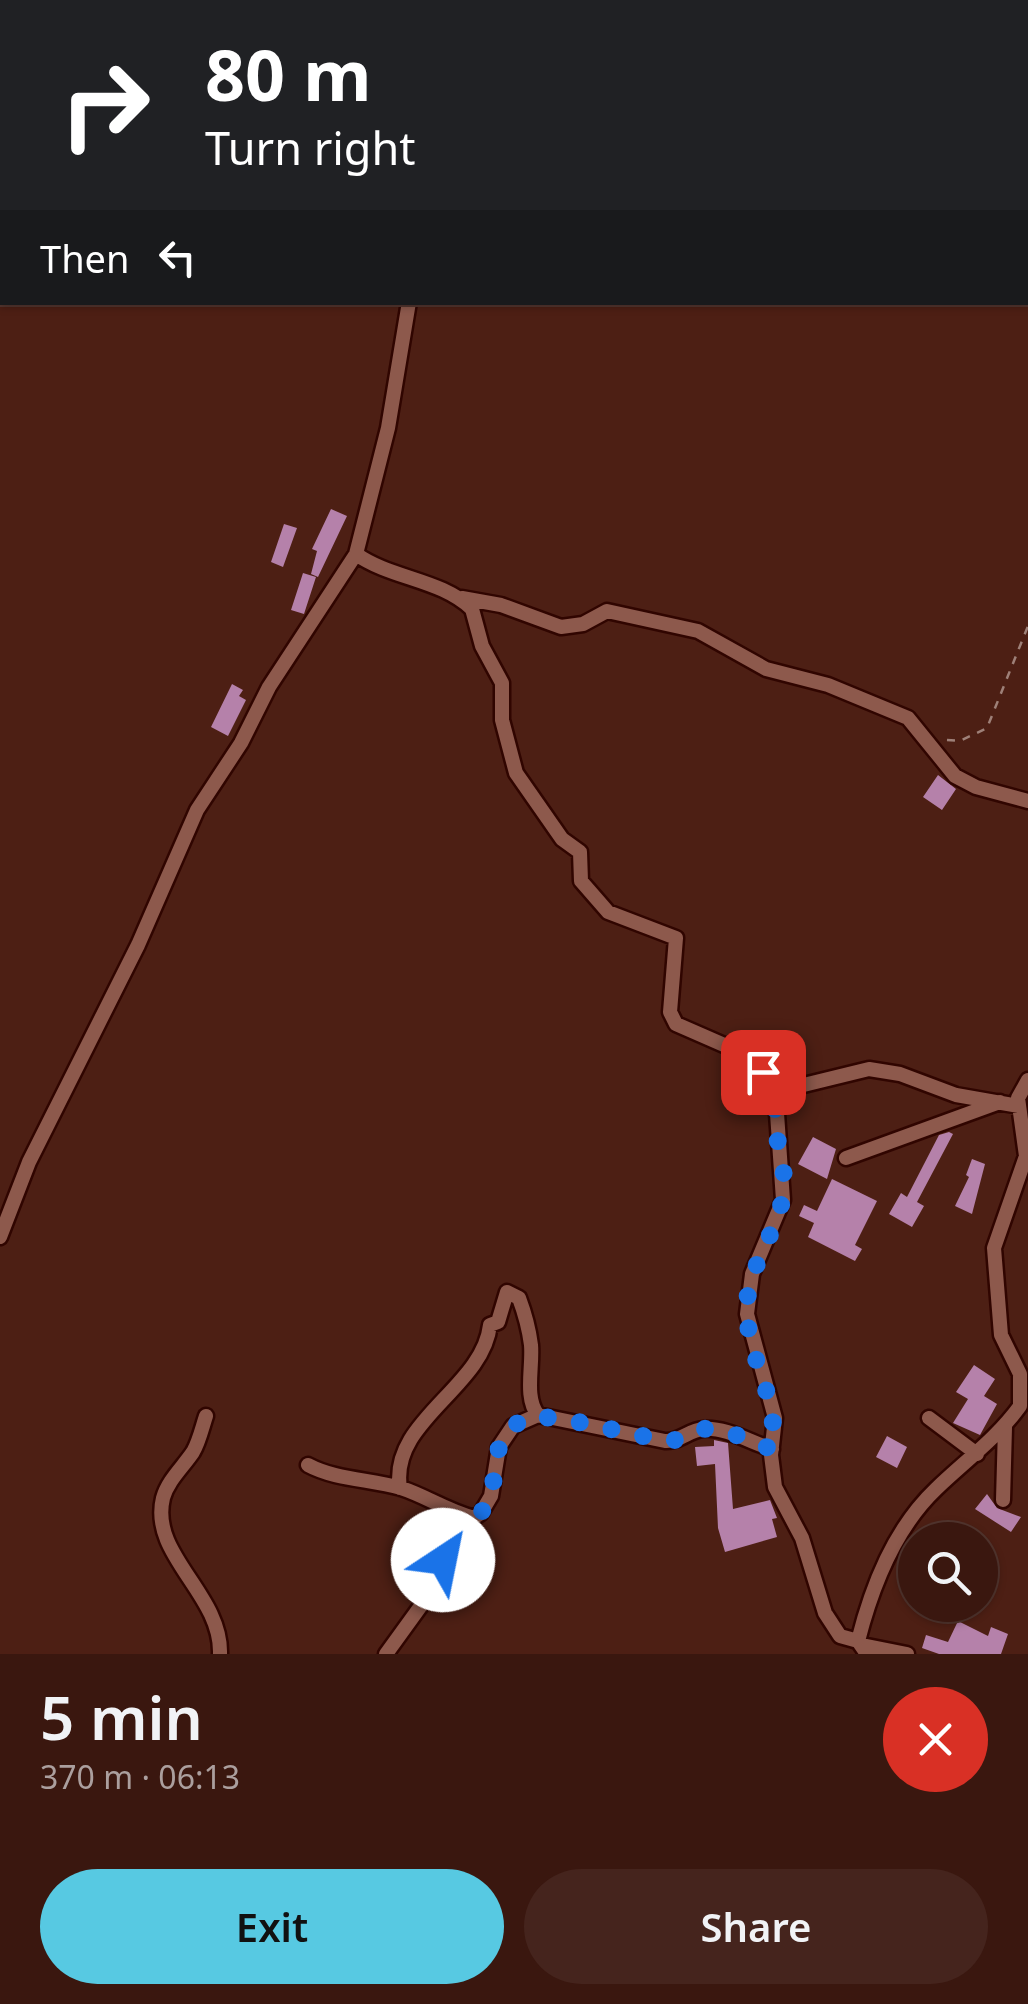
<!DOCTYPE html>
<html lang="en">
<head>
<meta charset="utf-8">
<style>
  :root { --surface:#3a170f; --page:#45241d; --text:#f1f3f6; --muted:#ab9f9e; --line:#54362f; --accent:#57c9e2 }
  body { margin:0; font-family:"Noto Sans",sans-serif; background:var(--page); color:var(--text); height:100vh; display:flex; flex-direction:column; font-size:38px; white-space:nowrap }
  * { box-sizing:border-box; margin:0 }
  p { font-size:32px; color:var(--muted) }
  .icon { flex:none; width:55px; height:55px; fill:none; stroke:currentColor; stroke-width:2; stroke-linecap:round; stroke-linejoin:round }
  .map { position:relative; height:1654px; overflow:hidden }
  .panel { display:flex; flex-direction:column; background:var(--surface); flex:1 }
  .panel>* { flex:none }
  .guide { position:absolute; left:0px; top:0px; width:1030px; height:305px; box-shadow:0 2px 8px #0004,0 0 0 2px var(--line); background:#202124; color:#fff; overflow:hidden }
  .controls { position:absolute; left:898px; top:1522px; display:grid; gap:20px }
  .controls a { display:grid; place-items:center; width:100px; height:100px; border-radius:50%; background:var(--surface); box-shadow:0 2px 8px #0004,0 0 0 2px var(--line); font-size:50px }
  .pin { position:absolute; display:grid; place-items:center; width:85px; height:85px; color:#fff; margin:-42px; border-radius:20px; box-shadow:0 5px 15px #0006 }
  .me { position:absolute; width:110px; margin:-55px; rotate:34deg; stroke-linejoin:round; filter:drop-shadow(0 0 8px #0008) }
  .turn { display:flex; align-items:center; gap:35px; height:210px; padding:0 40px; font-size:45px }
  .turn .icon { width:130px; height:130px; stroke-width:2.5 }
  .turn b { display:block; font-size:70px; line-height:85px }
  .then { display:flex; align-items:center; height:95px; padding:0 40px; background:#0003; gap:20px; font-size:38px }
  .round { display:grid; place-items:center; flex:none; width:105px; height:105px; border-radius:52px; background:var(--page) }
  .headline { display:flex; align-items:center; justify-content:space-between; height:170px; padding:0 40px }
  h1 { font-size:60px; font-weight:600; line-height:75px }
  .primary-button { display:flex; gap:20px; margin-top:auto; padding:20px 40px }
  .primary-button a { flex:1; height:115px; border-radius:60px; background:var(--accent); color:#111; font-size:40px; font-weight:600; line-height:115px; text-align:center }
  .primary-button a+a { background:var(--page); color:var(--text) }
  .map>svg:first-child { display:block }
</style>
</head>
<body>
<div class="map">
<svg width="1028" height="1654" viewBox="0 0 1028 1654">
  <rect width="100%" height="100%" fill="#4d1f14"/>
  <path fill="#b581aa" d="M331 509 347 516 318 577 311 574 317 551 312 549Z
    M284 524 297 528 283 567 271 562Z
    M303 573 316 577 304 614 291 610Z
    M232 684 243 690 239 696 246 700 228 736 211 727Z
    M938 775 956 789 942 810 923 797Z
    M949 1132 953 1134 917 1202 924 1206 912 1227 889 1214 901 1193 907 1197 939 1135Z
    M813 1137 836 1149 827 1179 798 1164Z
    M972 1159 985 1164 972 1214 955 1206 969 1177 966 1175Z
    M832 1179 877 1201 855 1245 862 1249 855 1261 808 1237 814 1223 799 1216 804 1205 817 1211Z
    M974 1365 995 1379 984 1396 997 1404 980 1435 953 1423 968 1399 956 1392Z
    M887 1436 907 1447 897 1468 876 1457Z
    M714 1440 728 1443 733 1509 770 1500 777 1518 772 1519 777 1537 725 1552 718 1528 715 1464 697 1466 695 1447 714 1446Z
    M987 1494 997 1508 1021 1517 1011 1532 975 1509Z
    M958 1621 988 1636 991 1627 1008 1634 1001 1654H939L922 1648 926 1635 948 1642Z"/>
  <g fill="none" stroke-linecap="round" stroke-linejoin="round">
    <g stroke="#300500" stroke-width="19">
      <path id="minor" d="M906 0 911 2
        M363 2V0
        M356 554C391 579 441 579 472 609L482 646 502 683V720L516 773 562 839 580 852 581 881 608 912 676 938 670 1012 676 1024 747 1055 779 1091
        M462 598 501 605 561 627 583 624 607 611 698 631 766 669 828 685 908 718 955 776 976 787 1028 801
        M846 1158 1000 1102
        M0 1237 29 1162 138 945 197 810 241 743 269 687 356 554 388 428 409 302
        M206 1416C202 1428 199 1442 193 1452 183 1467 168 1480 163 1498 149 1555 222 1594 220 1654
        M929 1418 977 1454
        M308 1465C336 1480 370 1479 401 1488 426 1496 445 1510 474 1518
        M400 1488C389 1421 483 1388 490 1325L498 1322 507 1292 519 1298C525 1314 529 1329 531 1345 533 1367 524 1398 538 1415
        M1003 1500 1005 1427
        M858 1641C872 1586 894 1529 936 1489 965 1461 996 1439 1020 1406V1374L1001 1335 994 1248 1026 1156 1018 1098 1028 1080
        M862 1645 907 1654
        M386 1654 428 1596 457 1529 481 1513 491 1496 499 1447 513 1426 538 1415 665 1441C680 1442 689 1430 703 1429 726 1427 750 1442 772 1449
        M867 1654 858 1641 840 1636 825 1613 802 1538 775 1487 771 1455 775 1418 747 1314 752 1274 783 1200 776 1099 779 1091 869 1069 900 1074 956 1095 1019 1106"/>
    </g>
    <path stroke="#9e8078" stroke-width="2.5" stroke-dasharray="8 8" stroke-linecap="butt" d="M947 740 960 741 987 728 1028 626"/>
    <use href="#minor" stroke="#8d594c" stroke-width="14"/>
  </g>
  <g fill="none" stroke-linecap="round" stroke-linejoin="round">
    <path stroke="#1a73e8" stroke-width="18" stroke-dasharray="0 32.4" d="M443 1560 458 1529 481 1513 491 1496 499 1447 513 1426 528 1417 560 1418 666 1441C680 1442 689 1430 703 1429 726 1427 750 1442 772 1449 780 1400 749 1362 747 1314 744 1272 775 1238 783 1197 790 1163 765 1126 779 1091L763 1072"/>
  </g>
</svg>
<div class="controls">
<a><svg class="icon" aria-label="search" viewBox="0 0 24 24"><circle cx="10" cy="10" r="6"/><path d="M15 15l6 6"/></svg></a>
</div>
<div class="pin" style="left:763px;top:1072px;background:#d93025"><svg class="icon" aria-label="arrive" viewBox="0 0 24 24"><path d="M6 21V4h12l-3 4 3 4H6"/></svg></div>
<svg class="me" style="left:443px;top:1560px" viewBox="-20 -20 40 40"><circle r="19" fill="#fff"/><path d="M0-13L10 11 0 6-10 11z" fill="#1a73e8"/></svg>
<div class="guide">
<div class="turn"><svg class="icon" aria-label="right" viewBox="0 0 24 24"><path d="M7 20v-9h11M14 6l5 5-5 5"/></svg><div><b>80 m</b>Turn right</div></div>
<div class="then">Then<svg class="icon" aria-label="left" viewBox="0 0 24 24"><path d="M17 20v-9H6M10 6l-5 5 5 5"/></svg></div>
</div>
</div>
<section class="panel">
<div class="headline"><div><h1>5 min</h1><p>370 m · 06:13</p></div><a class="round" style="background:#d93025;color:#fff"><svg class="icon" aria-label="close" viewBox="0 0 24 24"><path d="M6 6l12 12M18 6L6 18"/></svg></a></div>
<div class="primary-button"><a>Exit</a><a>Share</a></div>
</section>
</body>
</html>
